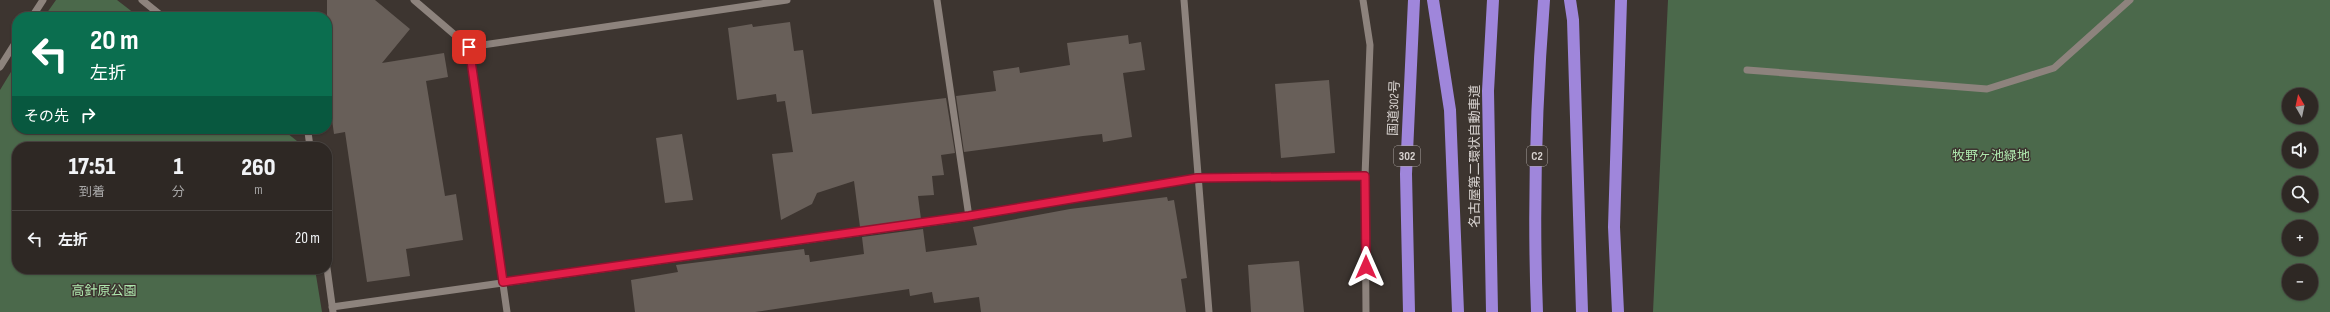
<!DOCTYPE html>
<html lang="ja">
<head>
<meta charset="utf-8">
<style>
  :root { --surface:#2e2824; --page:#36302c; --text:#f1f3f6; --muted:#a7a6a6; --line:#494441 }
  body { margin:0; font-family:"Sofia Sans Condensed","Noto Sans JP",sans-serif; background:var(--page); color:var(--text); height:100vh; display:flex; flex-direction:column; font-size:15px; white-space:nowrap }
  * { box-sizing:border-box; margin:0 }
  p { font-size:13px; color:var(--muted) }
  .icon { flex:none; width:22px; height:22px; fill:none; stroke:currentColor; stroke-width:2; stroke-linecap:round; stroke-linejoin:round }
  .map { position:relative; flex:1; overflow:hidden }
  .sheet { position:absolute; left:12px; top:142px; width:320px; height:132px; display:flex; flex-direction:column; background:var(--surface); border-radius:16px; box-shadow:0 1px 3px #0004,0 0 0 1px var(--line) }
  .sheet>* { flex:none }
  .hud { position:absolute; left:12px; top:12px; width:320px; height:122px; border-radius:16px; box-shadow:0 1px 3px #0004,0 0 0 1px var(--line); background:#0b6e4f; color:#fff; overflow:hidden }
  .needle { width:26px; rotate:351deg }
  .controls { position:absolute; left:2282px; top:88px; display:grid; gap:8px }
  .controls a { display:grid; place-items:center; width:36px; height:36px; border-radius:50%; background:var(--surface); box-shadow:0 1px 3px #0004,0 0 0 1px var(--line); font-size:20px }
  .pin { position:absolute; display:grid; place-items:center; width:34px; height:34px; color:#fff; margin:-17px; border-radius:8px; box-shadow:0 2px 6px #0006 }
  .me { position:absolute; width:44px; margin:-22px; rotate:0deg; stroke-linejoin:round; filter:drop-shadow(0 0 3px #0008) }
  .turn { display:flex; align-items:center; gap:14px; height:84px; padding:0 12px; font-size:18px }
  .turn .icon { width:52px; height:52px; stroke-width:2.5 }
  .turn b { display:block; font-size:28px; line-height:34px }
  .then { display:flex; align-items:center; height:38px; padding:0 12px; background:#0003; gap:8px; font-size:15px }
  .eta { display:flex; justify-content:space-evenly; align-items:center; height:68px; text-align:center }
  .eta b { font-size:24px; font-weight:800; line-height:28px }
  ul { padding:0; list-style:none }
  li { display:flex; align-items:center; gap:12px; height:56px; padding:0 12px; border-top:1px solid var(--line) }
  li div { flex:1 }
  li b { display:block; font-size:15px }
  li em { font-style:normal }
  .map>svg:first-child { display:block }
</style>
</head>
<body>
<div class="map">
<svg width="2330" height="312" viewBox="0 0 2330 312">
  <rect width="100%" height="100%" fill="#3d3530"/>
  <path fill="#4b694b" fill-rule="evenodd" d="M56 0H117L139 17H44Z
    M1668 0H2330V312H1653ZM2289 95H2311V117H2289ZM2289 139H2311V161H2289ZM2289 183H2311V205H2289ZM2289 227H2311V249H2289ZM2289 271H2311V293H2289Z
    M17 62V129H282L297 141V147H17V269H315L322 312H0V90Z"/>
  <path fill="#685f59" d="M327 0H375L410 29 382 63 444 53 448 77 426 81 445 196 456 194 463 240 406 249 410 276 367 282 345 132 334 134 327 83Z
    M790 22 794 51 803 50 812 114 946 98 955 153 941 155 944 175 932 176 934 195 918 196 921 219 860 227 854 181 817 193 812 204 781 220 772 154 793 152 785 101 777 102 776 94 737 100 728 28 752 24 753 27Z
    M1128 35 1129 44 1141 42 1145 70 1123 73 1132 137 1103 142 1102 134 1083 136 964 152 956 96 996 91 993 71 1019 67 1020 73 1070 65 1067 43Z
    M1329 80 1335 153 1281 158 1275 84Z
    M682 134 693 200 665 203 656 138Z
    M1167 197 1168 201 1174 200 1187 278 1181 279 1186 312H981L979 297 934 303 932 292 910 296 909 289 755 312H635L631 280 678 272 676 265 804 249 805 255H809L810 262 864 254 862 237 923 229 926 252 977 245 973 227 1070 209Z
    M1299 261 1304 312H1251L1248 265Z"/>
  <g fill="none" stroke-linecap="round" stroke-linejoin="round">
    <path stroke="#8d837d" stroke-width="7" d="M142 0 163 17
      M414 0 469 47 507 312
      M937 0 969 217
      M1184 0 1209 312
      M1363 0 1370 45 1365 176 1366 312
      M32 17 43 0
      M469 47 787 0
      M0 67 17 40
      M1747 70 1987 89 2054 68 2130 0
      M304 129 308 132 310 147
      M327 268 333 312
      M332 307 969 217 1197 178 1365 176"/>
    <path stroke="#9f86db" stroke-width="12" d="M1433 0 1450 110 1458 312
      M1570 0 1573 20 1582 312
      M1409 312 1406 174 1414 0
      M1492 312 1488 91 1493 0
      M1537 312C1533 208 1536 103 1544 0
      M1618 312 1614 227 1621 0"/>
  </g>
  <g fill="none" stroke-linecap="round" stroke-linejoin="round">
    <g stroke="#92132f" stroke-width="10">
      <path id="route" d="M469 47 503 282 969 216 1197 178 1365 176 1366 267"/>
    </g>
    <use href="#route" stroke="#e11d48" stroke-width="7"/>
  </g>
  <g text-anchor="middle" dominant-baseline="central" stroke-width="3" stroke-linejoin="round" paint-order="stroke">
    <g fill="#3d3530" stroke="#aaa4a0" stroke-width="1">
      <rect x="1394" y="146" width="26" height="20" rx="3"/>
      <rect x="1527" y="146" width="20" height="20" rx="3"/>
    </g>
    <g font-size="12" font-weight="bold" fill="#d8d3d0">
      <text x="1407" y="156">302</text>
      <text x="1537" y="156">C2</text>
    </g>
    <g font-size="13" fill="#d8d3d0" stroke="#3d3530">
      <text transform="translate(1394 108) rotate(-88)">国道302号</text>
      <text transform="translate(1475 156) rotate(-90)">名古屋第二環状自動車道</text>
    </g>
    <g font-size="13" fill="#aee7ad" stroke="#3d3530">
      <text x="1991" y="156">牧野ヶ池緑地</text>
      <text x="104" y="291">高針原公園</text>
    </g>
  </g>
</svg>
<div class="controls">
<a><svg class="needle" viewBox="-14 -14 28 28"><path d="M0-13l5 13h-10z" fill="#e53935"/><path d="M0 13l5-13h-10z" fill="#a7a6a6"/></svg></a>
<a><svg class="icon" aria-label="sound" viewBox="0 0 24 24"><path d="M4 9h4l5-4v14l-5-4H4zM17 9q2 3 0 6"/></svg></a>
<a><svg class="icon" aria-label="search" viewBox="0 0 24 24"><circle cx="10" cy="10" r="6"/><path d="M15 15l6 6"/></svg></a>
<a>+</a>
<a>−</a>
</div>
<div class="pin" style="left:469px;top:47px;background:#d93025"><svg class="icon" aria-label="arrive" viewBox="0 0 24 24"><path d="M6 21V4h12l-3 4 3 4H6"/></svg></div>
<svg class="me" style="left:1366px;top:267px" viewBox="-20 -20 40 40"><path d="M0-17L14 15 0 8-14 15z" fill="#e11d48" stroke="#fff" stroke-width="4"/></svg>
<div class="hud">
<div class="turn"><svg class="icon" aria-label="left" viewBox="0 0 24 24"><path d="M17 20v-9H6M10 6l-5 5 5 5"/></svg><div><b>20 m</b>左折</div></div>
<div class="then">その先<svg class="icon" aria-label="right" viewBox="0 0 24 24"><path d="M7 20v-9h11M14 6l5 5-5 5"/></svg></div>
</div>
<section class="sheet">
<div class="eta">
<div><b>17:51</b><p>到着</p></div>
<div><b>1</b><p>分</p></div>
<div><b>260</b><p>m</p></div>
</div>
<ul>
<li><svg class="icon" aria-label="left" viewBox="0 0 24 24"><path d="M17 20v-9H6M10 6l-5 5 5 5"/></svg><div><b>左折</b></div><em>20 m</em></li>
</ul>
</section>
</div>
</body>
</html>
